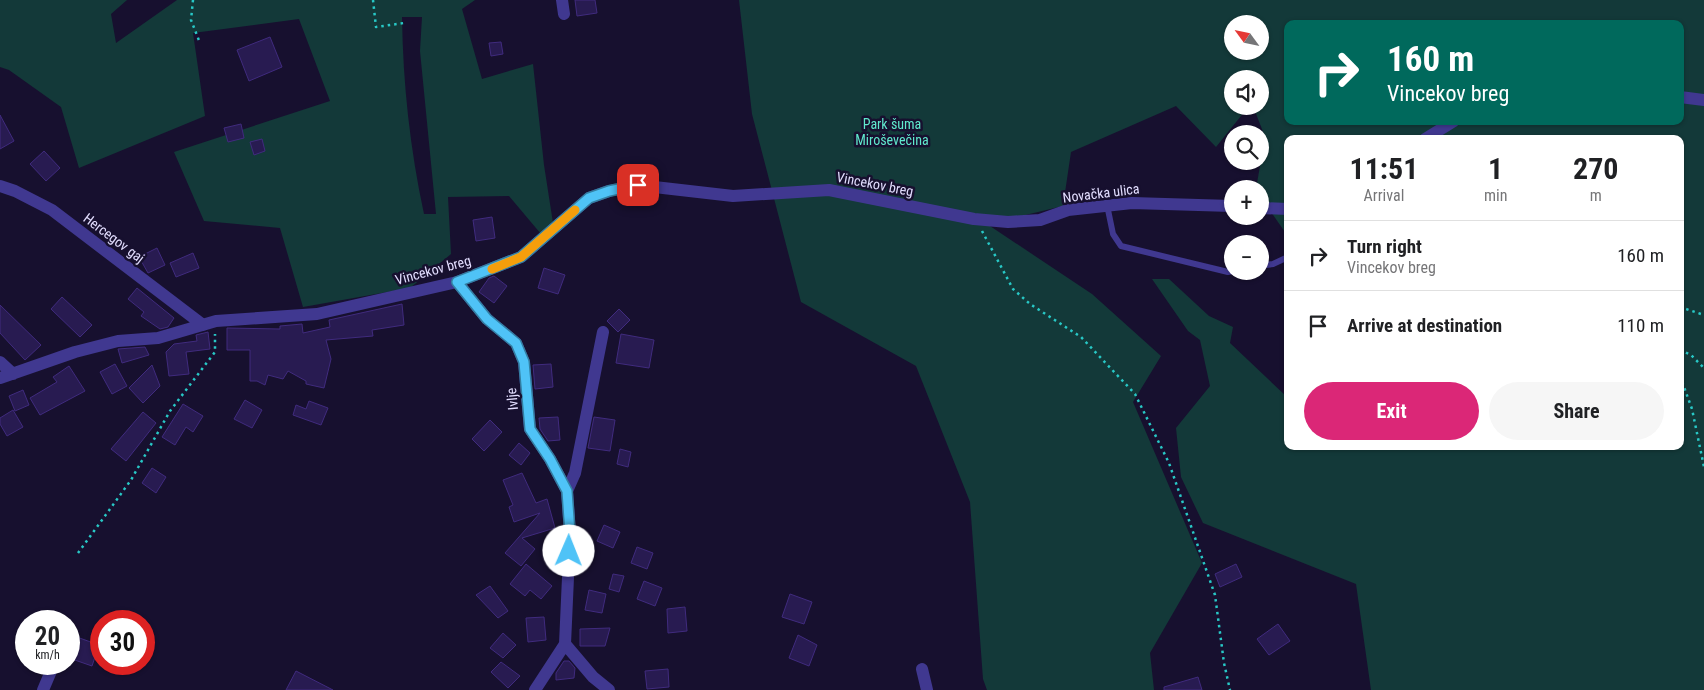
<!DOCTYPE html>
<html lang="en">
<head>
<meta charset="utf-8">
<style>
  :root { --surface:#fff; --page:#f6f6f6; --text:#202124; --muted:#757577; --line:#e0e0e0; --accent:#db2777 }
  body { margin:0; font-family:"Roboto Condensed",sans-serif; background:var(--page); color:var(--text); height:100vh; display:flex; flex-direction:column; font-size:19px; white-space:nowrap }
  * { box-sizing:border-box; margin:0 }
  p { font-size:16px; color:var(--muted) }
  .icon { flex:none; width:28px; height:28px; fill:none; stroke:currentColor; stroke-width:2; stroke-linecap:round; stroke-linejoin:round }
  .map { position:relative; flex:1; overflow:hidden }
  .side { position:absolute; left:1284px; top:135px; width:400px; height:315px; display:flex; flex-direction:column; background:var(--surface); border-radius:10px; box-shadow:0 1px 4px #0004 }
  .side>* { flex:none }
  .top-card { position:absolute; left:1284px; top:20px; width:400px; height:105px; border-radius:10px; box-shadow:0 1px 4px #0004; background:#00695c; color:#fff; overflow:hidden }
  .needle { width:32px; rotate:303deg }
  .fabs { position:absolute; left:1224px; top:15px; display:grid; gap:10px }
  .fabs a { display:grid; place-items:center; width:45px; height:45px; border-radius:50%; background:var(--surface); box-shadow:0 1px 4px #0004; font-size:25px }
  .speed { position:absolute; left:15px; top:610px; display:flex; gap:10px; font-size:25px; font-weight:700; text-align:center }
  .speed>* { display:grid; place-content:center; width:65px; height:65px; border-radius:50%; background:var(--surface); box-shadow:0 1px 4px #0004; line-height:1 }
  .speed small { font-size:12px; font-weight:400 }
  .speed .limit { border:8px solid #d22; background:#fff; color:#111 }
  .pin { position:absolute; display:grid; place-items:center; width:42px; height:42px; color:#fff; margin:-21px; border-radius:10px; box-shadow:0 2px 8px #0006 }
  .me { position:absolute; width:55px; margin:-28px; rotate:1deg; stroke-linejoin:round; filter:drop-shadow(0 0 4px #0008) }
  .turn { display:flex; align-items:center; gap:18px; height:105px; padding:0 20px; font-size:22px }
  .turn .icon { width:65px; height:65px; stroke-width:2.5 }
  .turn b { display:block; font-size:35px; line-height:42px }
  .eta { display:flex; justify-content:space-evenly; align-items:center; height:85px; text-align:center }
  .eta b { font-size:30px; font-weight:700; line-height:35px }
  .action { display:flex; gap:10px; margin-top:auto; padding:10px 20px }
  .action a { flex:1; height:58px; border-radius:30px; background:var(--accent); color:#fff; font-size:20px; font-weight:700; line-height:58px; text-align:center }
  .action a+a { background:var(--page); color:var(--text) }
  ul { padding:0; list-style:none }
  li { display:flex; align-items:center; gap:15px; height:70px; padding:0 20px; border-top:1px solid var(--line) }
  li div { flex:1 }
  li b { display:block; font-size:19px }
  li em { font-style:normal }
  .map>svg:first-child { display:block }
</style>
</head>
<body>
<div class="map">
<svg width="1704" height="690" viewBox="0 0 1704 690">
  <rect width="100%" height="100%" fill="#17102f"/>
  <path fill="#133939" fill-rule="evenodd" d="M0 0H127L111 14 116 43 177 0H475L462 9 482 79 533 64 544 165 553 223 541 234 509 196 448 197 451 254 410 288 303 307 280 228 204 221 174 152 330 101 299 19 193 33 205 116 79 168 61 107 9 70 0 67ZM402 17H422L420 51 436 214H424C410 148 403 85 402 17Z
    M739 0H1704V690H1371L1356 584 1203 523 1181 477 1176 428 1210 386 1200 340 1188 331 1152 279H1169L1209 316 1233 327 1230 343 1287 397 1288 446H1680V139H1288L1287 235 1260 196V189H1256L1265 137 1253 106H1260V79H1232V106H1249L1216 147 1176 106 1071 152 1063 206 987 224 1092 294 1161 356 1133 402 1202 563 1150 653 1154 690H987L983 679 970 502 916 366 801 302 752 114ZM1232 24H1260V51H1232ZM1288 24H1680V121H1288Z"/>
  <path fill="#281b51" stroke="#402b7e" d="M575 0H595L597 13 577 16Z
    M270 37 282 67 249 81 237 50Z
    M501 42 503 54 491 56 489 43Z
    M0 115 14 141 0 149Z
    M241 124 244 138 228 142 224 128Z
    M262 139 265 151 254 155 250 142Z
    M44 151 60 168 46 181 30 164Z
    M492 217 495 238 476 241 473 220Z
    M157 248 165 265 148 273 139 257Z
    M193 253 199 268 176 277 170 263Z
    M544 268 565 275 558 294 538 288Z
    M494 276 507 286 494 303 479 292 489 278Z
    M137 288 174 318 168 327 160 329 141 316 144 312 128 299Z
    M62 297 92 325 80 337 51 309Z
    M402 304 404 325 372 330 373 336 326 340 331 359 324 388 306 384V381L288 371 283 379 268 375 265 385 257 381H250V350H227V328L280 329V326L302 324 303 333 330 327 329 320Z
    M0 305 41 345 25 360 0 333Z
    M619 309 630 320 618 332 607 321Z
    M208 332 210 349 186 352 189 374 169 376 166 352 174 344 197 341 196 335Z
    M621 334 654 340 649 368 616 363Z
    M145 347 149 355 122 363 118 349Z
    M115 364 127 386 112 394 100 372Z
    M551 364 553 387 535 389 533 365Z
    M152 365 160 386 143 403 129 388Z
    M69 366 85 391 40 415 30 398 57 382 53 377Z
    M23 390 29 405 15 411 9 396Z
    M245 400 262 410 252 428 234 419Z
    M309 401 328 408 321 425 293 415 296 405 306 409Z
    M183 404 203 416 193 432 186 427 175 445 162 437Z
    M13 410 23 427 7 436 0 424V418Z
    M143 412 156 423 126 461 111 449Z
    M558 417 560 440 548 441 540 429 539 418Z
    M594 417 615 420 610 451 588 448Z
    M490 420 502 432 484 451 472 439Z
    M519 443 530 453 521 465 509 455Z
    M620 449 631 452 628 467 617 464Z
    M152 468 166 477 156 493 142 483Z
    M522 473 536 503 547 499 555 528 522 538 535 549 521 566 505 553 540 513 514 522 509 507 513 505 503 480Z
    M604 525 620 532 613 548 597 541Z
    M637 547 653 553 647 569 631 563Z
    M526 564 552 586 541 599 530 590 525 596 510 584Z
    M1236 564 1242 577 1220 587 1215 574Z
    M613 574 624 576 619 592 609 589Z
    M644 581 662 588 655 606 637 599Z
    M490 586 508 611 498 618 476 595Z
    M589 590 606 594 602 613 585 610Z
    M790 594 812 602 804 624 782 617Z
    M685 607 687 631 668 633 667 609Z
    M544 617 546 640 528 642 526 618Z
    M1278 624 1290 641 1269 655 1257 639Z
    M610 628 605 646H580V629Z
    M503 633 516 645 503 658 490 648Z
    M798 635 817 645 809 666 789 658Z
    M74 636 99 645 92 666 69 658V652Z
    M564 661H569L575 668 574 678 556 680V673Z
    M501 662 520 676 508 688 491 672Z
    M668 669 669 687 647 689 645 671Z
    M296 671 333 690H286Z
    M1198 677 1202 690H1164V687Z"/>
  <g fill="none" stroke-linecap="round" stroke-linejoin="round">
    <path stroke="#28c8c6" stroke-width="2.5" stroke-dasharray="2.5 4" stroke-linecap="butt" d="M193 0 191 20 200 43
      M373 0 376 27 404 23
      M982 231 1013 289 1030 304 1081 337 1135 394 1169 463 1215 595 1224 663 1230 690
      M1680 307 1704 315
      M1680 350 1691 355 1704 368
      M1680 376 1692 409 1704 467
      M78 553 131 480 170 411 215 352V334"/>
    <path stroke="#403890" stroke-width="6" d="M1107 205 1113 234 1121 246 1228 272 1233 271
      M1260 266 1273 264 1288 257"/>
    <path stroke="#403890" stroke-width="12" d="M562 0 564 14
      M1680 97 1704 100
      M1425 139 1454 121
      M0 186 15 191 52 210 203 325
      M1260 208 1288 209
      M457 282 487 319 516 343 524 362 530 429 550 459 567 491 570 533 565 644 593 677 609 690
      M0 362 13 374
      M0 378 75 352 118 341 158 338 216 321 317 314 457 282 521 257 589 198 609 191 637 185 733 196 829 190 974 219 1008 222 1040 220 1068 210 1132 203 1232 206
      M567 491 575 473 603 332
      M922 669 927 690
      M43 690 54 664
      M535 690 565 644"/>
  </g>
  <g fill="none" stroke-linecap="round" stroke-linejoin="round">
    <g stroke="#337fa1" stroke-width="12">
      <path id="route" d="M569 551 570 533 567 491 550 459 530 429 524 362 516 343 487 319 457 282 521 257 589 198 609 191 638 185"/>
    </g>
    <use href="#route" stroke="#4fc3f7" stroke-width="9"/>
    <path stroke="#f59e0b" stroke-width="9" d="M492 269 521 257 575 210"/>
  </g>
  <g text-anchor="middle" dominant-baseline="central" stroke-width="5" stroke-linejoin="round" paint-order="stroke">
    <g font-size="14" fill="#60e9cd" stroke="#17102f">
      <text x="892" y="124">Park šuma<tspan x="892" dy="16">Miroševečina</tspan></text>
    </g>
    <g font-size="14" fill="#e3deff" stroke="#17102f">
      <text transform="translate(875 184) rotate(11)">Vincekov breg</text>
      <text transform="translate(1101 193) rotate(-7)">Novačka ulica</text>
      <text transform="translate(114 238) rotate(37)">Hercegov gaj</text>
      <text transform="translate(433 270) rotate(-15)">Vincekov breg</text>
      <text transform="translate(512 399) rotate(-95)">Ivlje</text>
    </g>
  </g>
</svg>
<div class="fabs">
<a><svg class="needle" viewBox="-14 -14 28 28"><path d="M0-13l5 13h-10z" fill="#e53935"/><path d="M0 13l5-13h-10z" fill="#757577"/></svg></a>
<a><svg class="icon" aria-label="sound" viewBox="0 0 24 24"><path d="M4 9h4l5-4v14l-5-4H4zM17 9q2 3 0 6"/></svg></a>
<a><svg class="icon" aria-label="search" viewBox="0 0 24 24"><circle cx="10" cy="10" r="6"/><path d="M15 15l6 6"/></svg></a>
<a>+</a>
<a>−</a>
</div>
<div class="speed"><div>20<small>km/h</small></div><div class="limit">30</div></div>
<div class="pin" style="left:638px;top:185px;background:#d93025"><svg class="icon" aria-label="arrive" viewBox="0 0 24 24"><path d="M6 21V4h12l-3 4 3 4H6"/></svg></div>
<svg class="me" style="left:569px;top:551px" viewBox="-20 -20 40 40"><circle r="19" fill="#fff"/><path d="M0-13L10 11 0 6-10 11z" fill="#4fc3f7"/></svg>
<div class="top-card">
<div class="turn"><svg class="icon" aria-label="right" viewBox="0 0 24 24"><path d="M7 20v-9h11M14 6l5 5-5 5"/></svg><div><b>160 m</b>Vincekov breg</div></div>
</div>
<section class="side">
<div class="eta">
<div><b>11:51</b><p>Arrival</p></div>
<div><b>1</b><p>min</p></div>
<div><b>270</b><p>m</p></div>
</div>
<ul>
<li><svg class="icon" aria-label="right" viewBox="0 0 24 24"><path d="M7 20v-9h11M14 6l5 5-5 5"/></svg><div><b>Turn right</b><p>Vincekov breg</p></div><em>160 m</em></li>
<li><svg class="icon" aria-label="arrive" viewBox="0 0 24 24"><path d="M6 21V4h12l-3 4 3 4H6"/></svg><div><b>Arrive at destination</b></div><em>110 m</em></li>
</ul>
<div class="action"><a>Exit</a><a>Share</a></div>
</section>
</div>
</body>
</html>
